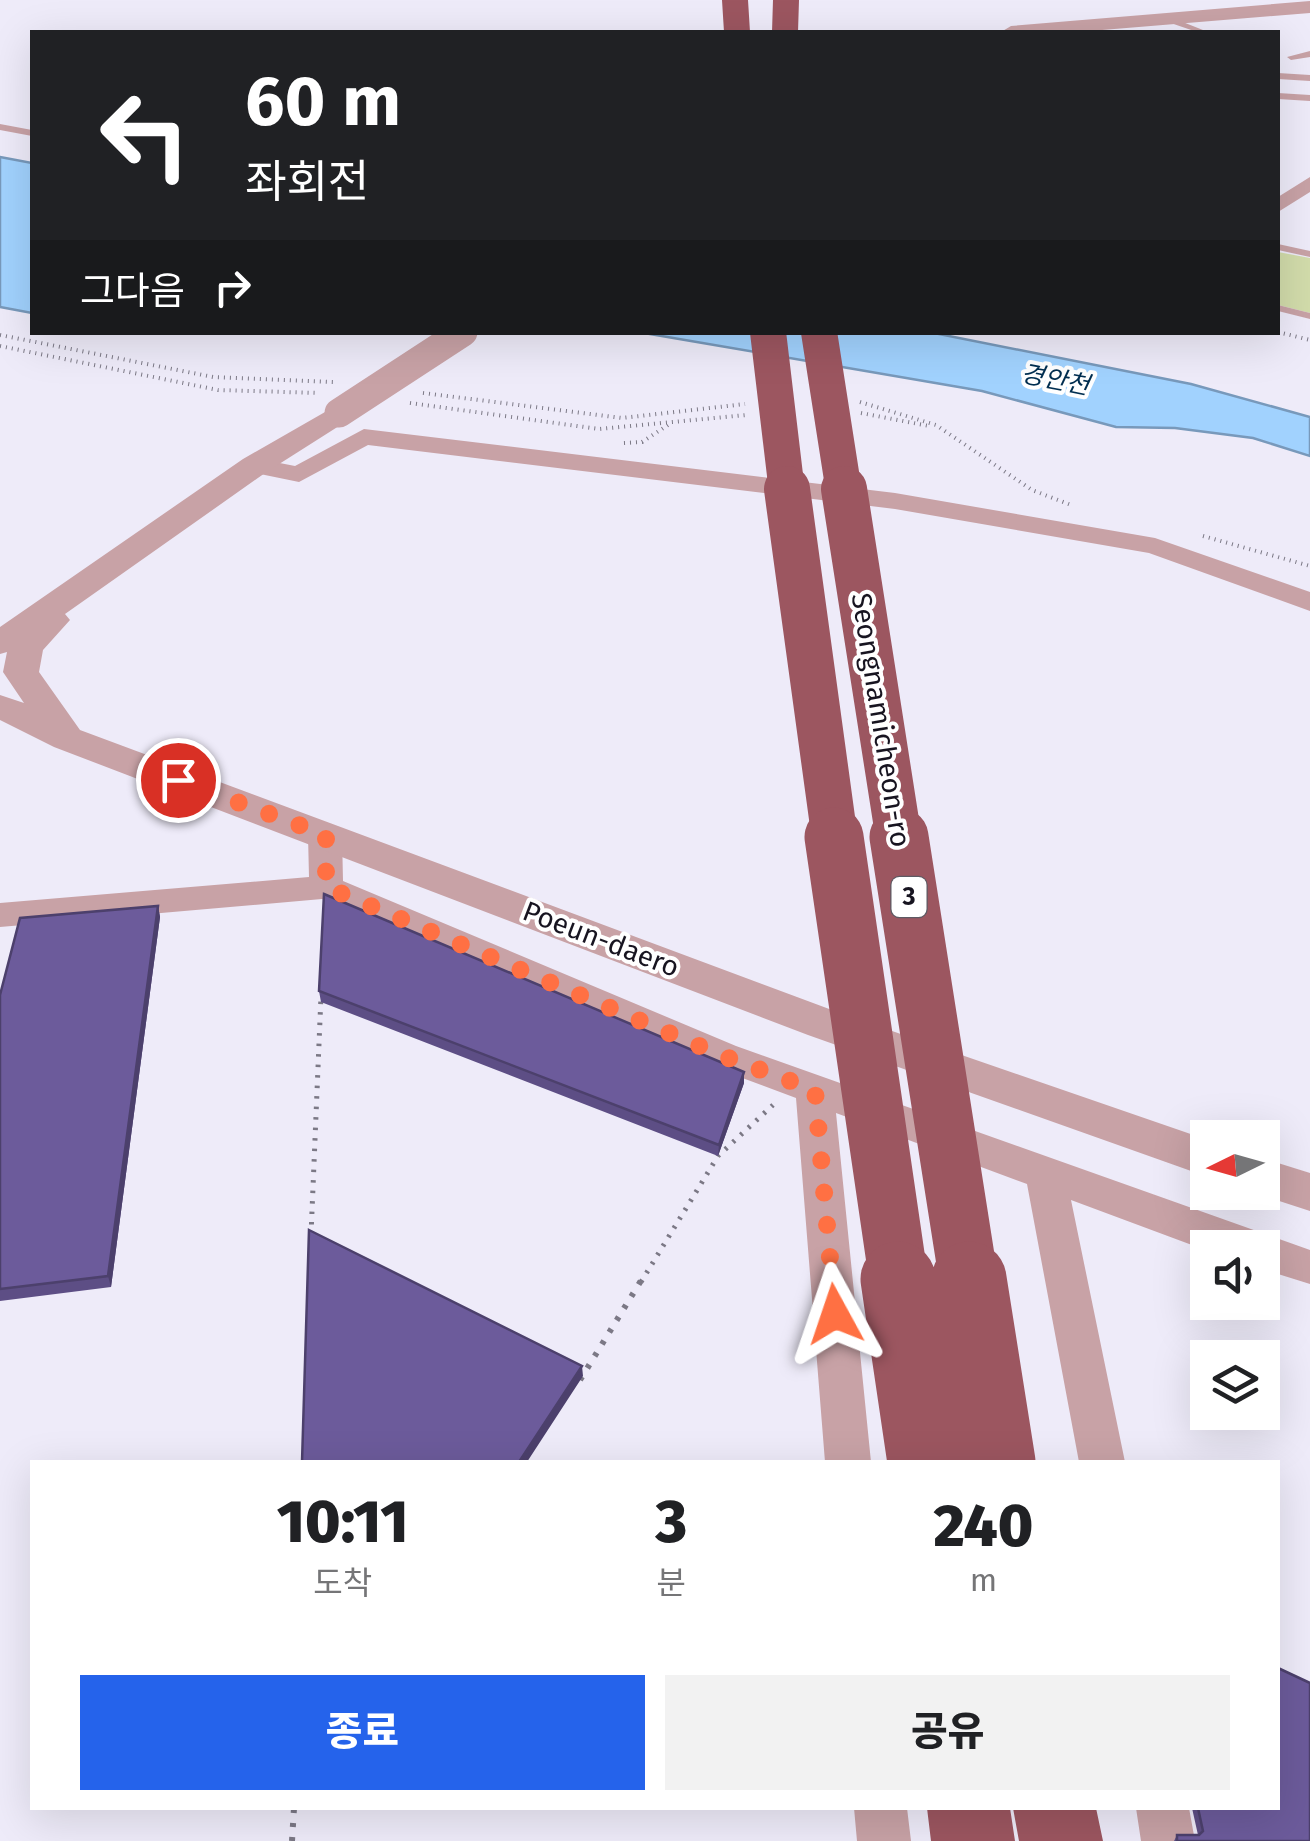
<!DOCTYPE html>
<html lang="ko">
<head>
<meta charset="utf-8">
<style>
  :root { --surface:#fff; --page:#f2f2f2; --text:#202124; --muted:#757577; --accent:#2563eb }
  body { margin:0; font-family:"Fira Sans","Noto Sans KR",sans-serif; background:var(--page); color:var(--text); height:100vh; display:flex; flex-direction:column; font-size:38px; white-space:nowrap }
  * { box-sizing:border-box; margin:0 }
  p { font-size:32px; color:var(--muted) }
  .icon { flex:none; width:55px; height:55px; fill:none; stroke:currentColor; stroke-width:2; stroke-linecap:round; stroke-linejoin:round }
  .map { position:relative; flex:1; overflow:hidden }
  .side { position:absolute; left:30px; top:1460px; width:1250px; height:350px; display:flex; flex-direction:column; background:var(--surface); border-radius:0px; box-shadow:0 10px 40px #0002 }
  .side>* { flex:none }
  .guide { position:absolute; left:30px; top:30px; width:1250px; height:305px; border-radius:0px; box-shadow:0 10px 40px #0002; background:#202124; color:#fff; overflow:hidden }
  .needle { width:65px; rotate:265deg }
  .fabs { position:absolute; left:1190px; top:1120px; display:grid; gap:20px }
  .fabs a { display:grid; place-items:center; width:90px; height:90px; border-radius:0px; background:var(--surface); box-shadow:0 10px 40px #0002; font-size:50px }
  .pin { position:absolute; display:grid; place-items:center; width:85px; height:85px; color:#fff; margin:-42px; border:5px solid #fff; border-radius:50%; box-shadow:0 2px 10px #0007 }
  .me { position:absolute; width:110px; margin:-55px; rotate:355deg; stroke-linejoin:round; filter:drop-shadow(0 0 8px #0008) }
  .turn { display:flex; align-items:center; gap:35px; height:210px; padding:0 50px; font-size:45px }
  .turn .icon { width:130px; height:130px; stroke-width:2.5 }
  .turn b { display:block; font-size:70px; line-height:85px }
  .then { display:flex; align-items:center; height:95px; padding:0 50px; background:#0003; gap:20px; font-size:38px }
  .eta { display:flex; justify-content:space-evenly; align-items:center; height:170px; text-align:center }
  .eta b { font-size:60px; font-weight:800; line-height:70px }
  .cta { display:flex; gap:20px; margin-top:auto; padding:20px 50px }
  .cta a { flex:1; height:115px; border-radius:0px; background:var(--accent); color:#fff; font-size:40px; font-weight:800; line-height:115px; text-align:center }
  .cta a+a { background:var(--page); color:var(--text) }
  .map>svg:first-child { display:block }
</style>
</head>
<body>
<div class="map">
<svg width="1310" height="1841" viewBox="0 0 1310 1841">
  <rect width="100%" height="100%" fill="#eeebf9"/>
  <path fill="#d2dcab" d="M1278 252 1310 258V313L1278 305Z"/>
  <path fill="#a1d2fe" stroke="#7899bb" stroke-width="2.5" d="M0 157 32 163V313L0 307Z
    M644 333H934L1191 384 1310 417V456L1253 438 1175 428 1116 427 982 391Z"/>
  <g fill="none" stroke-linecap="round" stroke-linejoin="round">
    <path stroke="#7b7885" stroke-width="4" stroke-dasharray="1 5" stroke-linecap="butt" d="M1278 332 1310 340
      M0 335 213 377 333 382
      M0 346 218 390 319 393
      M423 393 622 418 745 404
      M860 402 936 425 1032 490 1071 505
      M410 403 599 429 746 415
      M861 413 929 426
      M624 443 642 442 668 425
      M1203 536 1310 566"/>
    <path stroke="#7b7885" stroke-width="5" stroke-dasharray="2.5 8" stroke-linecap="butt" d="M311 1235 321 996
      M641 1282 718 1156 773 1105"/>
    <path stroke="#7b7885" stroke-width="6" stroke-dasharray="4 10" stroke-linecap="butt" d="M580 1380 642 1279
      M292 1841 294 1808"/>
    <path fill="#c8a2a6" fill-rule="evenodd" d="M1159 15H1165L1208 32H1197L1159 19Z
      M1310 51V57L1291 60 1287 57Z
      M1278 73 1310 75V81L1278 79Z
      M1278 93 1310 95V101L1278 99Z
      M0 124 32 130V136L0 130Z
      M1278 244 1310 251V257L1278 250Z
      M1278 305 1310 313V319L1278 311Z"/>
    <path fill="#c8a2a6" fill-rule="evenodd" d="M1310 177V192L1278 212V197Z
      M364 429 895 493 1155 538 1310 592V611L1149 553 895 509 368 445 299 482 245 471 241 466 254 458 295 466Z
      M325 824 337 828 342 835 343 881 736 1046 1310 1250V1284L1262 1269V1248L1208 1251 1071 1200 1125 1462H1079L1027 1184 836 1113 871 1462H825L796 1098 710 1066 322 899 0 927V903L309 877 308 835 313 828Z
      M854 1808H907L911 1841H857Z
      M1136 1808H1189L1195 1841H1141Z"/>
    <path fill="#c8a2a6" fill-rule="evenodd" d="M1310 1V13L1078 32H1001L1011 26Z
      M339 404 354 413 350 419 265 473 65 614 70 620 43 650 39 672 80 730 840 1013 1208 1140V1177L808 1035 54 747 0 720V695L24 703 3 672 7 652 0 654V627L243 459Z
      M1262 1158 1310 1173V1211L1252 1192H1262Z"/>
    <path fill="#9c5660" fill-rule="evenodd" d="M722 0H748L750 32H724Z
      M773 0H799L798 32H772Z
      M927 1808H1010L1015 1841H931Z
      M1013 1808H1096L1103 1841H1019Z"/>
    <path stroke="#c8a2a6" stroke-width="29" d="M339 413 463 332"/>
    <path stroke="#9c5660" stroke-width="36" d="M768 332 787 492
      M819 332 844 492"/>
    <path stroke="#9c5660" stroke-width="46" d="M787 489 835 840
      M844 489 899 840"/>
    <path stroke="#9c5660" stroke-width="59" d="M834 837 899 1282
      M899 837 969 1282"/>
    <path stroke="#9c5660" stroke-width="75" d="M898 1279 925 1462
      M969 1279 998 1462"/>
  </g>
  <path fill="#5d4e85" d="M158 906 160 917 111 1287 0 1301V995Z
    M319 991 744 1083 718 1156 321 1002Z
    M1192 1808H1278L1310 1841H1174L1177 1835H1198Z"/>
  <path fill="#4c406c" d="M158 906 160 917 111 1287 108 1276Z
    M744 1072V1083L718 1156 719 1145Z
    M582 1366 583 1376 527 1462H519Z"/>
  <path fill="#6c5b9b" stroke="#4c406c" stroke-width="2.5" d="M324 894 744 1072 719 1145 319 991Z
    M158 906 108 1276 0 1289V995L20 918Z
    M309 1230 582 1366 519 1462H302Z
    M1278 1668 1310 1683V1841H1177V1835H1199L1203 1831 1198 1808H1278Z"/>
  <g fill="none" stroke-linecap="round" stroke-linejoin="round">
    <path stroke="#ff7043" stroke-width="18" stroke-dasharray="0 32.4" d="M178 780 326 835V887L723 1056 815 1090 835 1314"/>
  </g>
  <g text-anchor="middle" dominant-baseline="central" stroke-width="8" stroke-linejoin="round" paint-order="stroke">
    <g font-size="25" font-style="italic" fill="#002e50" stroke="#fff">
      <text transform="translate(1055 380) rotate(11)">경안천</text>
    </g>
    <rect fill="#fff" stroke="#5d5a63" stroke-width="2.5" x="891.5" y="877" width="35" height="40" rx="8"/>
    <g font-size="25" font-weight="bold" fill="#171420">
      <text x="909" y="897">3</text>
    </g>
    <g font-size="28" fill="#171420" stroke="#fff">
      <text transform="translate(881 720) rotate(81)">Seongnamicheon-ro</text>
      <text transform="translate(601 939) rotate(21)">Poeun-daero</text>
    </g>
  </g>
</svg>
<div class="fabs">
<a><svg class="needle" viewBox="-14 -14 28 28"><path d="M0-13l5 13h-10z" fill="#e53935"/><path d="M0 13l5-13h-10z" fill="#757577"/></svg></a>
<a><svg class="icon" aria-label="sound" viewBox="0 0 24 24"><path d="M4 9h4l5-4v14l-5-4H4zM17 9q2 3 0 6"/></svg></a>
<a><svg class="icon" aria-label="layers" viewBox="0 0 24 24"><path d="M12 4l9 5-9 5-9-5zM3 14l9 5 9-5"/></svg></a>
</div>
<div class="pin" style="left:178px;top:780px;background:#d93025"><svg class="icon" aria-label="arrive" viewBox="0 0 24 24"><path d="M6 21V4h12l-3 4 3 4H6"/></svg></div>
<svg class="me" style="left:835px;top:1314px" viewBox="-20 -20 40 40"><path d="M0-17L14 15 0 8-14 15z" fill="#ff7043" stroke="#fff" stroke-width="4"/></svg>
<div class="guide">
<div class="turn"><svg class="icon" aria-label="left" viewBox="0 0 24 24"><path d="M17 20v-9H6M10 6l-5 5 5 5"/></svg><div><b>60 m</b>좌회전</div></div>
<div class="then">그다음<svg class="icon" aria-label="right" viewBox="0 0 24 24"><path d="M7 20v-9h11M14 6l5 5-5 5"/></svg></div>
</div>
<section class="side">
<div class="eta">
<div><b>10:11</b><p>도착</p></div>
<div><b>3</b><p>분</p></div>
<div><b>240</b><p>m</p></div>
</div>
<div class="cta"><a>종료</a><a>공유</a></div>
</section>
</div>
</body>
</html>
